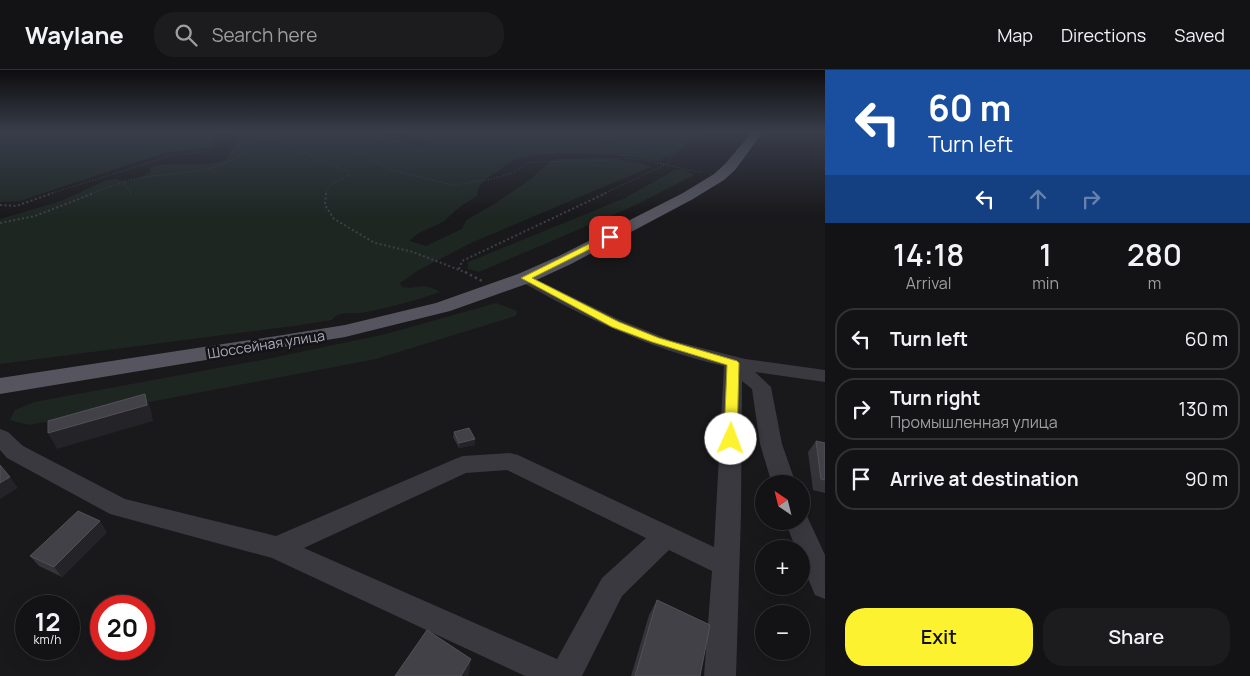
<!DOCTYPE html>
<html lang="en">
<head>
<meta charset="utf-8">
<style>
  :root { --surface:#131214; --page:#1c1b1d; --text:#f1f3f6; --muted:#9d9ea0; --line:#323234; --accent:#fcf22f }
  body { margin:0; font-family:Manrope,sans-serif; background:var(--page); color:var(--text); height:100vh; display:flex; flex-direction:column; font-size:19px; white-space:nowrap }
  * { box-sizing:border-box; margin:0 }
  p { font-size:16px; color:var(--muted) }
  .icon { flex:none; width:28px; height:28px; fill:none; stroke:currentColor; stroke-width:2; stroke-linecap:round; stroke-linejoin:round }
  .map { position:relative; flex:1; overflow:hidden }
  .side { display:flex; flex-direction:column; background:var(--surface); width:425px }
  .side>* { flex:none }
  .top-card { background:#1a4fa0; color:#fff; overflow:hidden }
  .needle { width:32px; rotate:325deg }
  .buttons { position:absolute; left:755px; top:405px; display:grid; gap:10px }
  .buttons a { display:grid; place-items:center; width:55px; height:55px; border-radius:50%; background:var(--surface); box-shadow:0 5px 20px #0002,0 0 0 1px var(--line); font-size:25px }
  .speed { position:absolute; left:15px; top:525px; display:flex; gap:10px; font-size:25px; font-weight:700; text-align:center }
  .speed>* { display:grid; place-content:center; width:65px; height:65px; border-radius:50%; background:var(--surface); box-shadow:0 5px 20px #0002,0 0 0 1px var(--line); line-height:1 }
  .speed small { font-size:12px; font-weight:400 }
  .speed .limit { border:8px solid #d22; background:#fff; color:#111 }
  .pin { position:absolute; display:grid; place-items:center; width:42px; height:42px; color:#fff; margin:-21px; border-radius:10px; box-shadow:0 2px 8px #0006 }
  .me { position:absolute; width:55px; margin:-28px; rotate:2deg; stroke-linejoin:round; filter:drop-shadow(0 0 4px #0008) }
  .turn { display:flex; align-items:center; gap:18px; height:105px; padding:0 20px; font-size:22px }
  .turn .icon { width:65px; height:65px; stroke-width:2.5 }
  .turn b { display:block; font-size:35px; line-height:42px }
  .lanes { display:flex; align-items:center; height:48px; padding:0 20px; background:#0003; justify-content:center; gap:25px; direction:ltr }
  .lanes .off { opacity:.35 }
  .eta { display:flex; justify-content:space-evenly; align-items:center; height:85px; text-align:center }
  .eta b { font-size:30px; font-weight:600; line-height:35px }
  .primary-button { display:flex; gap:10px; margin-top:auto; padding:10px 20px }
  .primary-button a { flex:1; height:58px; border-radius:20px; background:var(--accent); color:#111; font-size:20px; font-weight:600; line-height:58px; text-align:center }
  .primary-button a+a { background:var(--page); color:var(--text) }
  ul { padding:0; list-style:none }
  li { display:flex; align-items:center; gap:15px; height:62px; margin:0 10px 8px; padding:0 10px; border:2px solid var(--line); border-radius:20px }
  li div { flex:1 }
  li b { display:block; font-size:19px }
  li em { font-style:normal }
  header { display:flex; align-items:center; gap:30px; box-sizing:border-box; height:70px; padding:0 25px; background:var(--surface); border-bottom:1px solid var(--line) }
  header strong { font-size:24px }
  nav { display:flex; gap:28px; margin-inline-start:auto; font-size:18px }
  .search { width:350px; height:45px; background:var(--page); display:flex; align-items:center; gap:12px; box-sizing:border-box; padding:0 18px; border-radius:20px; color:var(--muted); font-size:19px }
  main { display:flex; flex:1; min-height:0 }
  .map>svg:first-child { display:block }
</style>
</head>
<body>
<header>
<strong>Waylane</strong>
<div class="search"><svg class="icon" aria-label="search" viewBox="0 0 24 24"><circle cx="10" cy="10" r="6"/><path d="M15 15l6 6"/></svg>Search here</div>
<nav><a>Map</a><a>Directions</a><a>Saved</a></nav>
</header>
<main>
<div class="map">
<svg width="825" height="606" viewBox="0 0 825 606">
  <rect width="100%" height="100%" fill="#19181b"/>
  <path fill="#1e2622" d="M0 62H213L214 68 212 76 209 78 167 82 20 131 0 132Z
    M237 62C282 62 328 59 373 62 393 64 407 83 428 73L408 62H702L679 79 677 83 665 87 660 91C625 85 544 77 512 91 506 93 503 99 497 102 486 108 478 113 477 126L461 136 443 152 417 164 409 171 426 176 462 159 466 150 493 135 531 109 540 100 555 89 608 88 636 92 651 97 473 172 419 200 400 213 402 217C420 220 421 211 440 222 414 231 388 238 361 243 351 244 337 241 332 250L293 256 0 294V149L61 131 107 110 117 109 124 112 140 108 151 102 150 98 153 96C178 92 201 98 225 90 229 82 237 73 239 64Z
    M675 100H684L694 105 636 135 479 202 468 199V192L625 128Z
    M496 233 517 241 516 246 376 289 29 355 10 350 15 340 34 332 262 290 386 264Z"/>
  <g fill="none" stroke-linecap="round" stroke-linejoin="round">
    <path stroke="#3f3f47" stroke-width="1" stroke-dasharray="1 2" stroke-linecap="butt" d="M359 62 396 72 414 69 413 62
      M394 62 401 67
      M585 62 658 79 673 86 665 95 603 124
      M258 70C290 65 291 78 315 88 327 94 341 95 350 105L332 114 326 120V124
      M349 77 395 101 453 115 492 109 515 102 529 92 602 91 623 88 645 90 703 103
      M49 124 170 86 208 81 216 73 218 62
      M91 124 125 111
      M131 124 125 115V111C167 100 216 109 250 77 255 73 259 69 261 62"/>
    <path stroke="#3f3f47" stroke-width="2" stroke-dasharray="2 2.5" stroke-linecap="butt" d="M326 123 325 135 334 149 375 173 413 182 467 203
      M0 135 16 136 53 123
      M0 153 35 146 94 123
      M459 199 462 191 606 123"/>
    <path stroke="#3f3f47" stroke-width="2.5" stroke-dasharray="2.5 3" stroke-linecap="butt" d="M465 202 482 211"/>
    <path fill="#3a3940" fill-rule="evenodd" d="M525 204 620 250 670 270 745 289 825 300V312L755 302 771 317 782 374 796 414H772L760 374 752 319 742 311 741 444 736 606H704L712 501 669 480 622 526 582 606H525L272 488 110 444 7 388 0 380V359L8 362 23 376 125 429 276 466 455 389 463 386 510 383 518 385 714 477 724 296C650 279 585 248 520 211L518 208 520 205ZM507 400 646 468 602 508 557 589 304 478 466 403Z
      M801 442 806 444 825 485V529L815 525 801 492V479H796L785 451H801Z"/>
    <path fill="#56555f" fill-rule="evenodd" d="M752 62H763L735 100 724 110 693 129 571 194 532 212 450 241 345 267 0 324V308L283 265 345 255 436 233 518 204 559 186 683 123 714 104 725 94Z"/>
  </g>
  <path fill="#353439" d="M454 362 475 375 459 378 453 367Z
    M816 371 825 373V423L813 420 808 382Z
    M107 462 62 507 39 496 30 486Z
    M657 530 700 606H631L649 545Z"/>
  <path fill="#242327" d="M145 324 151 340 153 351 57 379 48 363Z
    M475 369V375L459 378V373Z
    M10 407 18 418 0 429V413Z
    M100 451 107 462 62 507 54 497Z
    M471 589 469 604 468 606H461Z"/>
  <path fill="#414147" stroke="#525159" d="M145 324 147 335 48 363V351Z
    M469 358 475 369 459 373 454 362Z
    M816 371 825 373V410L821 409Z
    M0 395 10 407 0 413Z
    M78 441 100 451 54 497 30 486Z
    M657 530 710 555 700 606H635Z
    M427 560 471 589 461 606H395Z"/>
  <linearGradient id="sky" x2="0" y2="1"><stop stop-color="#0e0d0f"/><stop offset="0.42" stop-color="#383d4a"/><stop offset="1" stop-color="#383d4a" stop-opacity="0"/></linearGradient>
  <rect width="825" height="147" fill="url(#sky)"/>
  <path fill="#fcf22f" stroke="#a49d1f" d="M607 165 614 167 532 208 619 252 659 268 737 291 739 293 737 369 735 372H726L724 369 727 295 652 272 612 257 521 208Z"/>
  <g text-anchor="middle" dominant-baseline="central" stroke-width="5" stroke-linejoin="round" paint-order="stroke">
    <g font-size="14" fill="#aab" stroke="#141316">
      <text transform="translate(266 274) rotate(-9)">Шоссейная улица</text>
    </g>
  </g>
</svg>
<div class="buttons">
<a><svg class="needle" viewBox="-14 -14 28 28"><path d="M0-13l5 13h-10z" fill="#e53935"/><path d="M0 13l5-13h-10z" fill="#9d9ea0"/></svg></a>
<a>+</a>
<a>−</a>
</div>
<div class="speed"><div>12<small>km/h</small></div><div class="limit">20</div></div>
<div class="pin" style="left:610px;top:167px;background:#d93025"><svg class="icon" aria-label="arrive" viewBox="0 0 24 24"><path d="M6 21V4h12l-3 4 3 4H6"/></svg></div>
<svg class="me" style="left:731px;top:369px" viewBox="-20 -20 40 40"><circle r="19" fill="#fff"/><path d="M0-13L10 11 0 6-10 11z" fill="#fcf22f"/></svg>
</div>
<section class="side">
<div class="top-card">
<div class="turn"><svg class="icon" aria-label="left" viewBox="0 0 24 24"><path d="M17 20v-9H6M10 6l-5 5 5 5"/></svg><div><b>60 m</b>Turn left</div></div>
<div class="lanes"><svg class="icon" aria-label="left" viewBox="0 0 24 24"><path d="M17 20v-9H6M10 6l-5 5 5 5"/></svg><svg class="icon off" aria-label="ahead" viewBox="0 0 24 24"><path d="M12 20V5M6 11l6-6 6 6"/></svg><svg class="icon off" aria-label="right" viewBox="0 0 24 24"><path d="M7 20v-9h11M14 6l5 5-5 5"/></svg></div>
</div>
<div class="eta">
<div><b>14:18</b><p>Arrival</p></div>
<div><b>1</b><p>min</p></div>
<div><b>280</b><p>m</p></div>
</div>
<ul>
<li><svg class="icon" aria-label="left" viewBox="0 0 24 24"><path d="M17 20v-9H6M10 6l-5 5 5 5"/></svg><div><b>Turn left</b></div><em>60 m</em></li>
<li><svg class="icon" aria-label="right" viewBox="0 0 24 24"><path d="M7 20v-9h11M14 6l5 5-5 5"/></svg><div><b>Turn right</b><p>Промышленная улица</p></div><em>130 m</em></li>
<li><svg class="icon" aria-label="arrive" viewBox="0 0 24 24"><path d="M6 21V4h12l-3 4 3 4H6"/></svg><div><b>Arrive at destination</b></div><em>90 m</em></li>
</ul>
<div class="primary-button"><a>Exit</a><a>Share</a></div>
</section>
</main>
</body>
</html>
